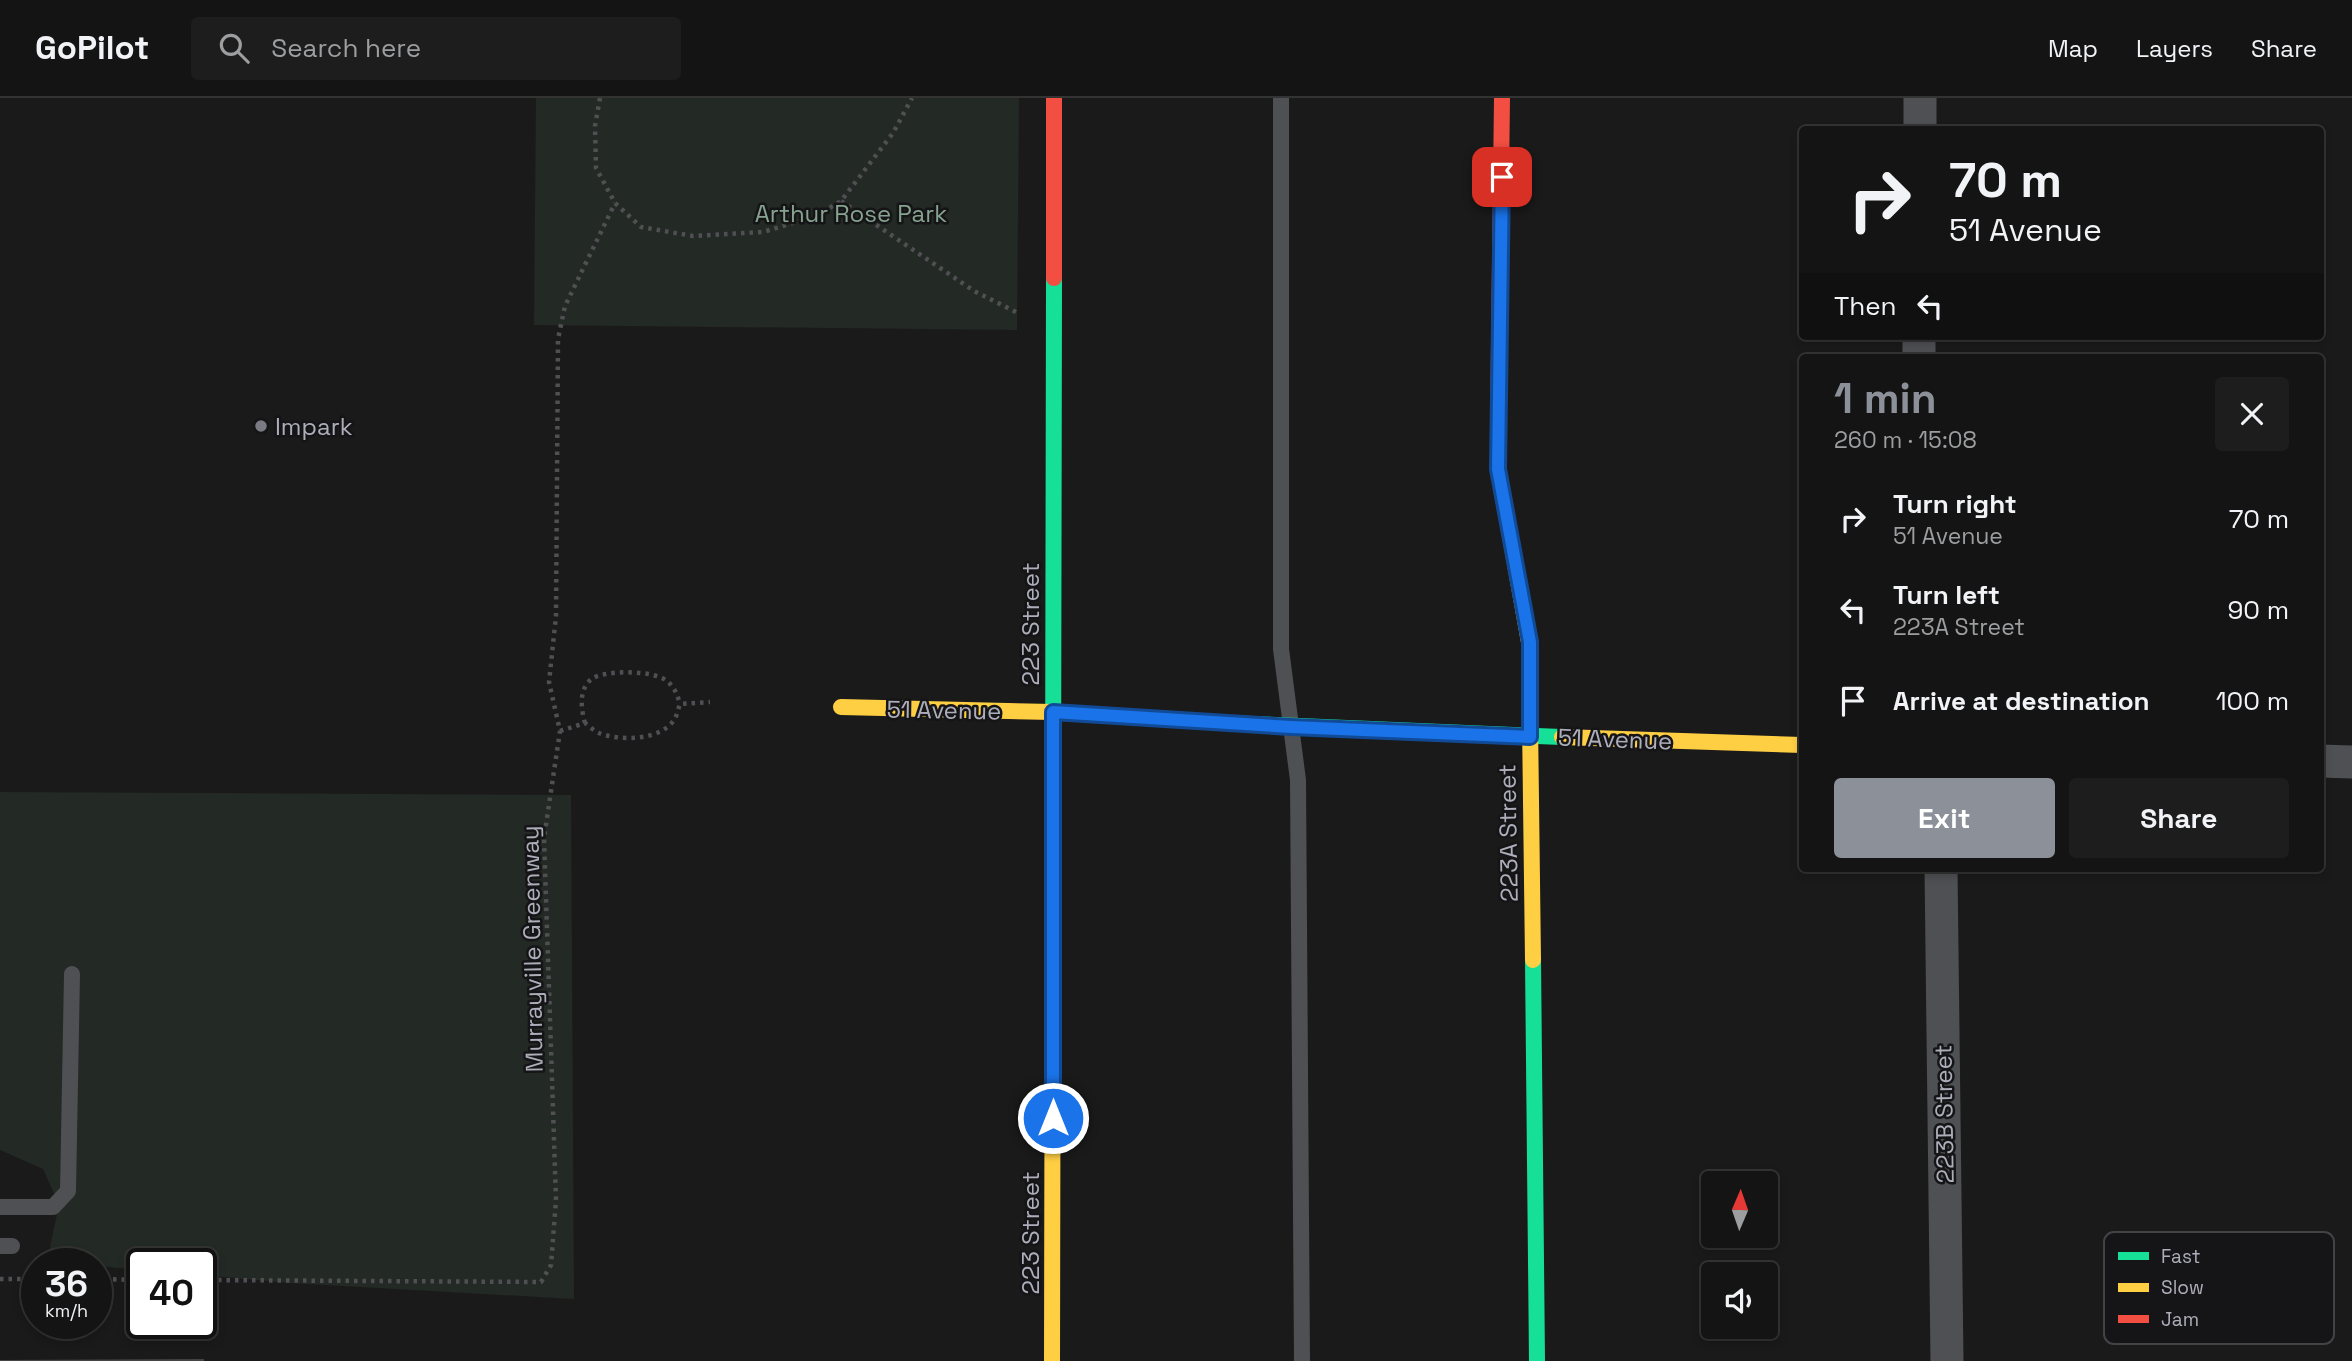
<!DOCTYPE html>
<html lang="en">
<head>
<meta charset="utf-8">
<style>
  :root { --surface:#141414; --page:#1d1d1d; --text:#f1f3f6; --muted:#9d9ea0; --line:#333334; --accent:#8c9099 }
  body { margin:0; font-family:"Space Grotesk",sans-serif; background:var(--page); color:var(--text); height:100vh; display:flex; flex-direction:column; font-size:26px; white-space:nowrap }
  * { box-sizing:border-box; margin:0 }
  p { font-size:23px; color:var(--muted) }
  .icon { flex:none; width:38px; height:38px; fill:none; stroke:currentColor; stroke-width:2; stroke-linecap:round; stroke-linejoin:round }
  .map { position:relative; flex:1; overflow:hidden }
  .side { position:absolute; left:1799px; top:256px; width:525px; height:518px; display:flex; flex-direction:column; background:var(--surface); border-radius:7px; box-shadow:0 4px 10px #0003,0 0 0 2px var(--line) }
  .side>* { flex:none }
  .guide { position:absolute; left:1799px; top:28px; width:525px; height:214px; border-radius:7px; box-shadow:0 4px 10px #0003,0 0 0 2px var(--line); background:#141414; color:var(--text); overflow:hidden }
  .needle { width:46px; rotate:2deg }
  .buttons { position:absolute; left:1701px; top:1073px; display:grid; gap:14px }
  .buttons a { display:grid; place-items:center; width:77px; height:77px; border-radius:7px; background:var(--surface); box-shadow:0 4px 10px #0003,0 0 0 2px var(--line); font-size:35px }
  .speed { position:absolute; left:21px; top:1150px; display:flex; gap:14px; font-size:35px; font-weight:700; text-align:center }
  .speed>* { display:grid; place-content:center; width:91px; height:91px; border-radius:50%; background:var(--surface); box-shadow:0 4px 10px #0003,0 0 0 2px var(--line); line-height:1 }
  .speed small { font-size:18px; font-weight:400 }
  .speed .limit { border:4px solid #111; border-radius:10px; background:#fff; color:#111 }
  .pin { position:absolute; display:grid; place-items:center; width:60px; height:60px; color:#fff; margin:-30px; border-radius:14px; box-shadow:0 4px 10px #0006 }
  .me { position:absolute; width:77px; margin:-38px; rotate:0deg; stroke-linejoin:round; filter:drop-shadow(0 0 5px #0008) }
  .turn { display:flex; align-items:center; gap:24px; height:147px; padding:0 35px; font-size:32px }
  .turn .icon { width:91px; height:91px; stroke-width:2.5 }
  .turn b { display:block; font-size:49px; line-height:60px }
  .then { display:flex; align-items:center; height:66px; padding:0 35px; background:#0003; gap:14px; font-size:26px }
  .round { display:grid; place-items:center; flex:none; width:74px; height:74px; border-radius:7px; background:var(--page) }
  .headline { display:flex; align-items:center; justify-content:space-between; height:119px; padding:0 35px }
  h1 { font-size:42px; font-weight:600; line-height:52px; color:var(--accent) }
  .primary-button { display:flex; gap:14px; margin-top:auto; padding:14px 35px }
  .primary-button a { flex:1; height:80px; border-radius:7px; background:var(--accent); color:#fff; font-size:28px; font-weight:600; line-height:80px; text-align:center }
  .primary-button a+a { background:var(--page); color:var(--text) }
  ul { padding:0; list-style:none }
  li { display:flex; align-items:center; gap:21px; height:91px; padding:0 35px }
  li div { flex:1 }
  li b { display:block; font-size:26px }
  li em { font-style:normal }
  header { display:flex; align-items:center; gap:42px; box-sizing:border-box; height:98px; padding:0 35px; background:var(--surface); border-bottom:2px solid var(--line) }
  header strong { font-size:33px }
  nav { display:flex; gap:38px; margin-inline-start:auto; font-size:24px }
  .search { width:490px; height:63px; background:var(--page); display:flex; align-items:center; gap:18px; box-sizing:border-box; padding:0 24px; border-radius:7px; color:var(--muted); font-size:26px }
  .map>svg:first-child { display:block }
</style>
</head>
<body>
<header>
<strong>GoPilot</strong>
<div class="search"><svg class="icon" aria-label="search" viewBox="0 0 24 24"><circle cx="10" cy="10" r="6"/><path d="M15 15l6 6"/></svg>Search here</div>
<nav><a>Map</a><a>Layers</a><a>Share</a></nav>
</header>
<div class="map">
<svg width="2352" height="1263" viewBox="0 0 2352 1263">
  <rect width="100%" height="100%" fill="#1a1a1a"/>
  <path fill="#232924" d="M536 0H1019L1017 232 534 227Z
    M0 694 571 697 574 1201 290 1185 201 1177V1166H142V1172L96 1168V1166L47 1163 59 1107 43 1071 0 1052Z"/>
  <path fill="#363738" stroke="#434446" stroke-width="2" d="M203 1262V1263H0Z"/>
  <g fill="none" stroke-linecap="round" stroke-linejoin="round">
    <path stroke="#505054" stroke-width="4.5" stroke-dasharray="3.5 5" stroke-linecap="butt" d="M600 0 595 28 596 70 615 105 641 129 693 138 763 134 816 118 841 103 893 35 912 0
      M841 103 974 193 1016 214
      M585 625C581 611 578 590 593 580 607 572 654 572 667 583 675 590 677 596 680 606
      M560 633 585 625C589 628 594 633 599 635 619 643 660 643 674 622 677 618 678 611 680 606L710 604
      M0 1181H37
      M96 1181 142 1182
      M201 1182 541 1184 551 1167 556 1102 544 740 560 633 549 584 556 518 558 241 565 208 615 105"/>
    <path stroke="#4f5053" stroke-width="16" d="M1281 0V551L1298 682 1302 1263
      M0 1109H53L68 1093 72 876
      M0 1148H12"/>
    <path stroke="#4f5053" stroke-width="33" d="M1920 32V0
      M1919 259V238
      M2320 663 2352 664
      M1941 770 1947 1263"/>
    <path stroke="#16e098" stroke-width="16" d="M1227 625 1562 639
      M1053 739 1054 180
      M1533 862 1537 1263"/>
    <path stroke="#ffcf43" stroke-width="16" d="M1498 327V371L1529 544 1533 862
      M841 609 1053 614 1227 625
      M1562 639 1802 647
      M1052 1263 1053 739"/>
    <path stroke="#f24e42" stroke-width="16" d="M1054 180V0
      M1498 327 1502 0"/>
  </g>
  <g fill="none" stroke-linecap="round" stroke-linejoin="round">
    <g stroke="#114b97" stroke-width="18">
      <path id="route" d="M1053 1020V614L1291 629 1530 639V544L1498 371 1502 79"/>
    </g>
    <use href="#route" stroke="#1a73e8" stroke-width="12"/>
  </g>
  <circle fill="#7a7a82" stroke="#151416" stroke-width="2.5" cx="261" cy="328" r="7"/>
  <g text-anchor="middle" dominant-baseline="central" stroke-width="5" stroke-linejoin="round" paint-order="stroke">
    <g font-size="24" fill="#86a38f" stroke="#151416">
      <text x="851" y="115">Arthur Rose Park</text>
    </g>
    <g font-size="24" fill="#adaeba" stroke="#151416" text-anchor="start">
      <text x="275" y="328">Impark</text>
    </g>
    <g font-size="24" fill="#adaeba" stroke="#151416">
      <text transform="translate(1030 526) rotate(-90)">223 Street</text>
      <text transform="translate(944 612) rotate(1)">51 Avenue</text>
      <text transform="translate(1615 641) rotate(2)">51 Avenue</text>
      <text transform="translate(1508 735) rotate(-91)">223A Street</text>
      <text transform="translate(532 851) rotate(-91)">Murrayville Greenway</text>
      <text transform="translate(1944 1016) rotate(-91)">223B Street</text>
      <text transform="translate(1030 1135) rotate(-90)">223 Street</text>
    </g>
  </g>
  <rect x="2104" y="1134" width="230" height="112" rx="10" fill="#151416" stroke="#434247" stroke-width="2"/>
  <rect x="2118" y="1154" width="31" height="8" fill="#16e098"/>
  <rect x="2118" y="1185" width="31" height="9" fill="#ffcf43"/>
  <rect x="2118" y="1217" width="31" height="8" fill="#f24e42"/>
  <g font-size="19" fill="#adaeba">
    <text x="2161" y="1165">Fast</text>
    <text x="2161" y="1196">Slow</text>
    <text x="2161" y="1228">Jam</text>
  </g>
</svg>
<div class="buttons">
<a><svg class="needle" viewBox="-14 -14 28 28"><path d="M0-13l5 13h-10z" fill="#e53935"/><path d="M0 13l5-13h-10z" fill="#9d9ea0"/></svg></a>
<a><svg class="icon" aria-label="sound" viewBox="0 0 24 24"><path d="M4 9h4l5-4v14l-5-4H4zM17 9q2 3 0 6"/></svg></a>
</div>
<div class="speed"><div>36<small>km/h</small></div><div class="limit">40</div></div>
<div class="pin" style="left:1502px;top:79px;background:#d93025"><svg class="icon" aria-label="arrive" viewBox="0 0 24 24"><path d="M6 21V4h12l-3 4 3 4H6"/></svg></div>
<svg class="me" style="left:1053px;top:1020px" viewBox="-20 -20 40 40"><circle r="17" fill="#1a73e8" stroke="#fff" stroke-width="3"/><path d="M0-11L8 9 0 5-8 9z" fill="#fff"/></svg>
<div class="guide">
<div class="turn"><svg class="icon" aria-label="right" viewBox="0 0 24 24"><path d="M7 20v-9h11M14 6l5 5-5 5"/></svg><div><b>70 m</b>51 Avenue</div></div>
<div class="then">Then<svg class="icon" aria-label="left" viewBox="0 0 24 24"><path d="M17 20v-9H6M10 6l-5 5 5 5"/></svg></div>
</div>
<section class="side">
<div class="headline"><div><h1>1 min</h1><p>260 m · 15:08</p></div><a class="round"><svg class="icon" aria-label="close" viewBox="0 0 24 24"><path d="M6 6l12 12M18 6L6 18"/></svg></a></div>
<ul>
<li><svg class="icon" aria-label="right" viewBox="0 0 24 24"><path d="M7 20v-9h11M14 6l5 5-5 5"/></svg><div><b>Turn right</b><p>51 Avenue</p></div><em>70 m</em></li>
<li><svg class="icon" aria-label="left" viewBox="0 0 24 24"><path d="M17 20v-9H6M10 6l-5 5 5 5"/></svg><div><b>Turn left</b><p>223A Street</p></div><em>90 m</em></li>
<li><svg class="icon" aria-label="arrive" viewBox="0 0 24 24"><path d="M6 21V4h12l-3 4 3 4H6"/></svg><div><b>Arrive at destination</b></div><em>100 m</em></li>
</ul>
<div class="primary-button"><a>Exit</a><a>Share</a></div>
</section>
</div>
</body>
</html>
